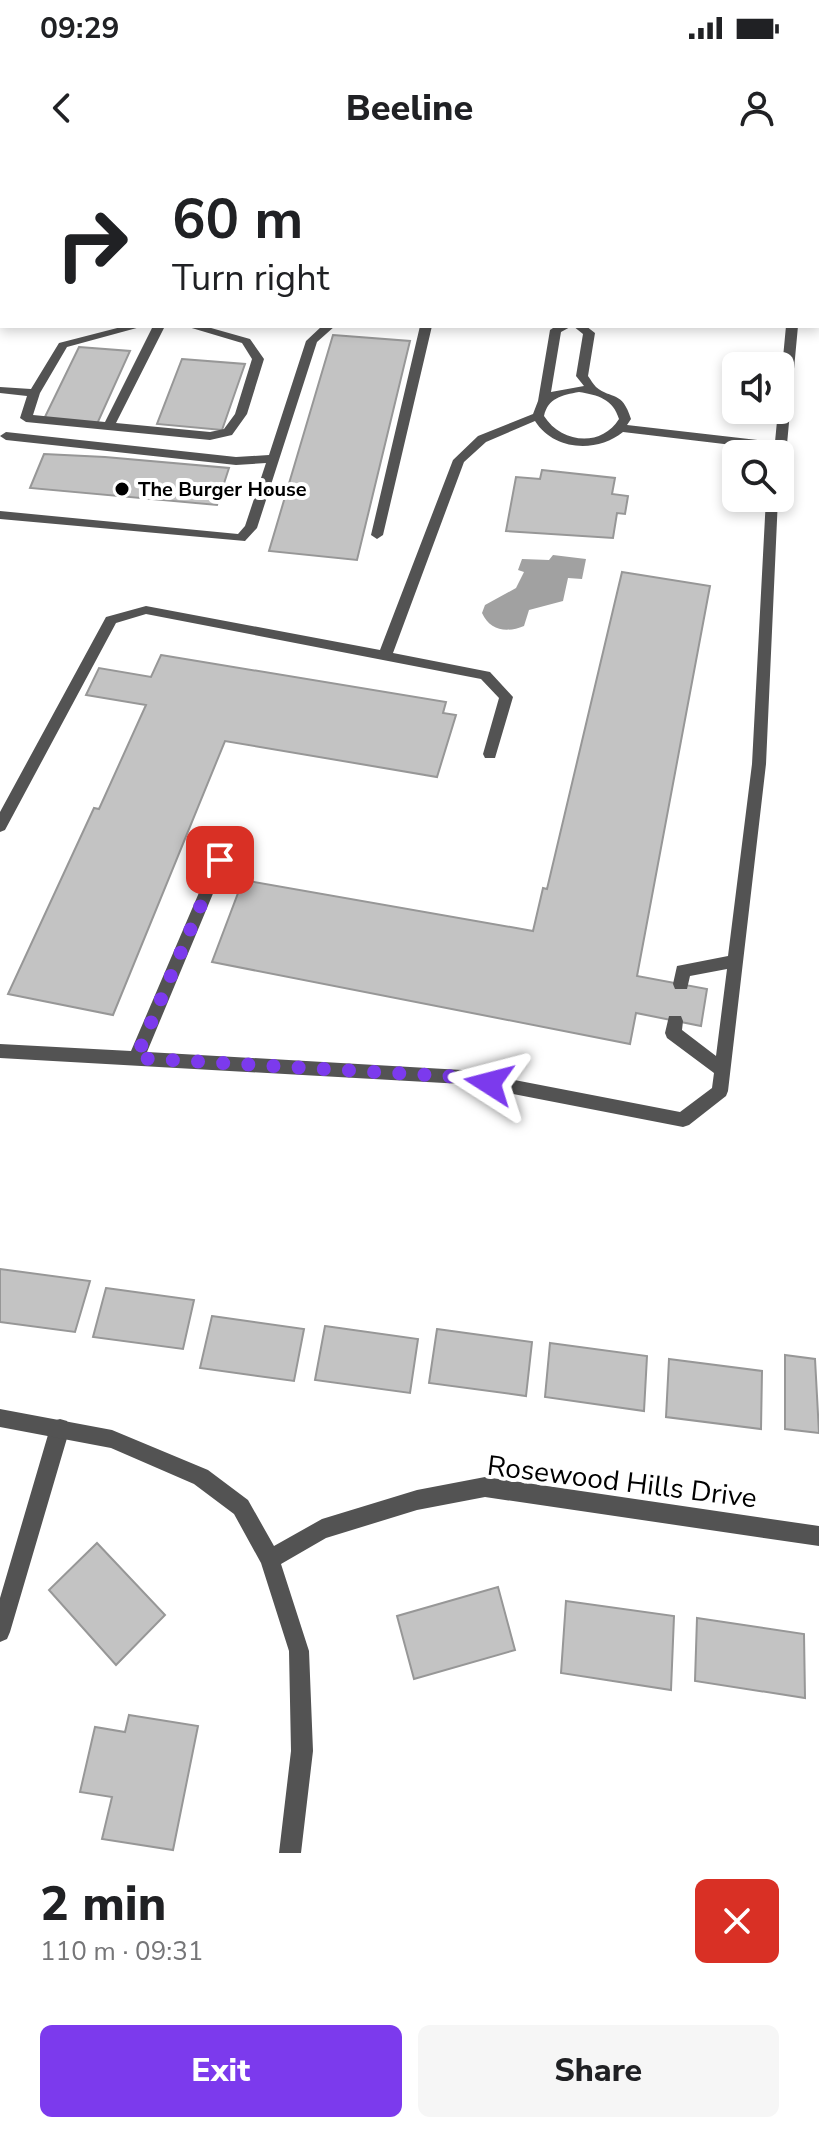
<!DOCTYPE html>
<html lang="en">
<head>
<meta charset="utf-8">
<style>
  :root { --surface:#fff; --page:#f6f6f6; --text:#202124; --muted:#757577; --accent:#7c3aed }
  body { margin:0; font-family:"Nunito Sans",sans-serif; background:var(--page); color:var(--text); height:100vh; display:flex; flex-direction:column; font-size:30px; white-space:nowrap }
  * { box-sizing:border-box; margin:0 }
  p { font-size:26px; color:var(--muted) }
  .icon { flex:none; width:44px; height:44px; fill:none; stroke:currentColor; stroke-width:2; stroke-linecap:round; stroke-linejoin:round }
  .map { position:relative; height:1693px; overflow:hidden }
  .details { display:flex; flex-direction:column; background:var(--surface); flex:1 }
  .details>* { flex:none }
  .hud { position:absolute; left:0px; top:0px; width:820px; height:168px; box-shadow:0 4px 12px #0003; background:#fff; color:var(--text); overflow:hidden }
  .fabs { position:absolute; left:722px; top:192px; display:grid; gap:16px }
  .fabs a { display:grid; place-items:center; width:72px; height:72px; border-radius:12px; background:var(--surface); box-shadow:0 4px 12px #0003; font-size:40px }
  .pin { position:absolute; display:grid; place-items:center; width:68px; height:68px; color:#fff; margin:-34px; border-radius:16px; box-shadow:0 4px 12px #0006 }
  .me { position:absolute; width:88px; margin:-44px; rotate:279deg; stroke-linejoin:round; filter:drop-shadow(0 0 6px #0008) }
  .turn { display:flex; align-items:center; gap:28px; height:168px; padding:0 40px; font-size:36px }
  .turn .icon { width:104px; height:104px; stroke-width:2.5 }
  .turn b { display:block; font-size:56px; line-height:68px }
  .round { display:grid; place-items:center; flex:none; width:84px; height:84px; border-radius:12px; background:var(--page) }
  .overview { display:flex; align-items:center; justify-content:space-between; height:136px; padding:0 40px }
  h1 { font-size:48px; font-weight:800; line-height:60px }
  .cta { display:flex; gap:16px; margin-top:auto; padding:16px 40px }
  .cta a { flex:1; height:92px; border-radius:12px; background:var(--accent); color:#fff; font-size:32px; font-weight:800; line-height:92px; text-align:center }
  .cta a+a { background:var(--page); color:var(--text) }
  .status { display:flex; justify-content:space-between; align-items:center; height:56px; padding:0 40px; background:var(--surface); direction:ltr }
  .status svg { height:22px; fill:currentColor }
  header { display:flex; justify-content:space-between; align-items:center; height:104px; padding:0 40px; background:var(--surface); font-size:36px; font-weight:800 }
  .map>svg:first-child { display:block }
</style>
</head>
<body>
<div class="status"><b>09:29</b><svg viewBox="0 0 49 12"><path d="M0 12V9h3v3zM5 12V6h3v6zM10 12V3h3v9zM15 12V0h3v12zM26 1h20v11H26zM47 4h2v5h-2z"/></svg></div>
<header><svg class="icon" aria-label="back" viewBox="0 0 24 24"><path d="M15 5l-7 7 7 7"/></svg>Beeline<svg class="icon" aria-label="person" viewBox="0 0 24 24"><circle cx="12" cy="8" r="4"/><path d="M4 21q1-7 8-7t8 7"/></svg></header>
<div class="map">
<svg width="819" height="1693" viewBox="0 0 819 1693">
  <rect width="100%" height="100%" fill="#fff"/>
  <path fill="#a1a1a1" d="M553 395 586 399 582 419 568 418 563 441 529 450 524 466C507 473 490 471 482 453L485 445 516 428 524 412 518 410 522 399 549 400Z"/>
  <path fill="#c3c3c3" stroke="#979797" stroke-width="2" d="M333 175 410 181 357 400 269 391Z
    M79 187 130 191 97 264 44 259Z
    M182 199 245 204 222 270 157 264Z
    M44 294 105 297 229 308 217 345 30 328Z
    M542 310 615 318 612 334 628 336 625 354 617 353 613 378 506 371 516 317 540 319Z
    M622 412 710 426 637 816 707 829 701 866 636 853 630 884 212 802 243 720 533 771 543 728 547 729Z
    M161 495 446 542 443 553 456 555 437 617 225 581 113 855 8 834 94 648 99 649 146 545 86 535 99 508 151 517Z
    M0 1109 90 1121 75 1172 0 1162Z
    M106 1128 194 1140 183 1189 93 1177Z
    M212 1156 304 1169 294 1221 200 1208Z
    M325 1166 418 1179 410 1233 315 1220Z
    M437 1169 532 1182 526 1236 429 1223Z
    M550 1183 647 1196 644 1251 545 1237Z
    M785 1195 815 1199 819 1273 785 1269Z
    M669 1199 762 1211 761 1269 666 1257Z
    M97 1383 165 1455 116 1505 49 1430Z
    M498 1427 515 1490 414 1519 397 1456Z
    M566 1441 674 1456 671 1530 561 1513Z
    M697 1458 804 1474 805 1538 695 1521Z
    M129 1555 198 1566 173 1690 102 1679 112 1637 80 1632 95 1567 125 1572Z"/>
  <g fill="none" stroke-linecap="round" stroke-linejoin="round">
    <g stroke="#dbdbdb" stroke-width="2">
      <path id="primary" d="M2 44V54L0 55V45Z
        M0 132H2L0 143Z"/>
    </g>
    <path fill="#535353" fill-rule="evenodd" d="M143 0H153L142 2Z
      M364 0H391L392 2H365Z
      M0 4H2V11H0Z
      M125 166H144L67 187 40 233 33 255 105 262 153 166H165L116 263 210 272 224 269 235 254 252 199 242 183 185 166H204L250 179 264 199 247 254 232 275 210 280 26 262 20 258 27 236 0 233V227L31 229 59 183Z
      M322 166H335L317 182 257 368 245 381 0 359V351L238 374 245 366 266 303 236 305 6 280 0 276 6 272 236 297 269 295 306 181Z
      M420 166H432L383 375 377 379 371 375Z
      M556 166H572L561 172 551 232 584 226 576 216 583 174 573 166H586L595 173 588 216C591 220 593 224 596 227 612 240 622 230 631 259L627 265 775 282 786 166H798L787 284 790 287 784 299 780 300V294H774L775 290 623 272C597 293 554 291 535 261L486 282 464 302 393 493 490 512 513 537 495 598H485L483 594 499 538 481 519 146 454 116 463 5 670 0 672V652L106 457 146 446 380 490 453 300 478 276 533 254 538 241 550 170ZM579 232C598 235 613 239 619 259 601 288 561 283 544 256 548 238 562 235 579 232Z
      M766 338H778L766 604 728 931 726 936 689 965 683 967 462 924 0 898V884L131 891 213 700 220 694 227 700 147 892 462 910 680 952 712 928 714 913 667 878 665 873 669 856H681L683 861 682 870 716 896 727 809 690 816 687 829H675L673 824 677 806 728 796 752 604Z
      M60 1259 67 1261 70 1268 10 1472 7 1479 0 1482V1438L50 1268 53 1261Z"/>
    <path fill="#535353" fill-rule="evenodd" d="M0 1249 112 1270 208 1310 248 1340 274 1386 322 1359 417 1330 485 1317 819 1366V1386L485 1337 417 1350 326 1378 281 1404 309 1491 313 1591 301 1693H279L291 1591 289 1491 261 1403 234 1354 194 1324 111 1288 0 1267Z"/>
    <path fill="#202020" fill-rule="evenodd" d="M0 93H2V99H0Z"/>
    <use href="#primary" fill="#000" fill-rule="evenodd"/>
  </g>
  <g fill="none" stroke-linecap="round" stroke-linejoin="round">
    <path stroke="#7c3aed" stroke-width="14" stroke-dasharray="0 25.2" d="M220 700 136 898 462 917 489 923"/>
  </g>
  <circle fill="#000" stroke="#fff" stroke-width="3" cx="122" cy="329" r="8"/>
  <g text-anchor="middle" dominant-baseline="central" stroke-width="8" stroke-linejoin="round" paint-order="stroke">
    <g font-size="20" font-weight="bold" fill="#000" stroke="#fff" text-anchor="start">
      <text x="138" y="329">The Burger House</text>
    </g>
    <g font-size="28" fill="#000" stroke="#fff">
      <text transform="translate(622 1322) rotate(7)">Rosewood Hills Drive</text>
    </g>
  </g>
</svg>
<div class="fabs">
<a><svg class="icon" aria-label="sound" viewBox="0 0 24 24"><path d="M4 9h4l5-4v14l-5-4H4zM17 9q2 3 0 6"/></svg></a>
<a><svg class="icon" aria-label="search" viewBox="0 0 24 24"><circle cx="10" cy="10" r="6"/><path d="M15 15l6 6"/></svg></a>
</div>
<div class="pin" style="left:220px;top:700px;background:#d93025"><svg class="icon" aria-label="arrive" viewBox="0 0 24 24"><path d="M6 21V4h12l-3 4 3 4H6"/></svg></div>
<svg class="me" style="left:489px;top:923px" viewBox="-20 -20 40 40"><path d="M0-17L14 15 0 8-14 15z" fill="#7c3aed" stroke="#fff" stroke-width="4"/></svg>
<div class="hud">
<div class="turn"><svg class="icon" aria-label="right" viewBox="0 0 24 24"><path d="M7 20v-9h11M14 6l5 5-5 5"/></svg><div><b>60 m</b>Turn right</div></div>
</div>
</div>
<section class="details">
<div class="overview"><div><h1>2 min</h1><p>110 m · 09:31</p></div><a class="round" style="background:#d93025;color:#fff"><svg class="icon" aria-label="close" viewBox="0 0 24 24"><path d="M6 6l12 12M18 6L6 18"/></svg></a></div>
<div class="cta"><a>Exit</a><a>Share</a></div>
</section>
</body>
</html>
